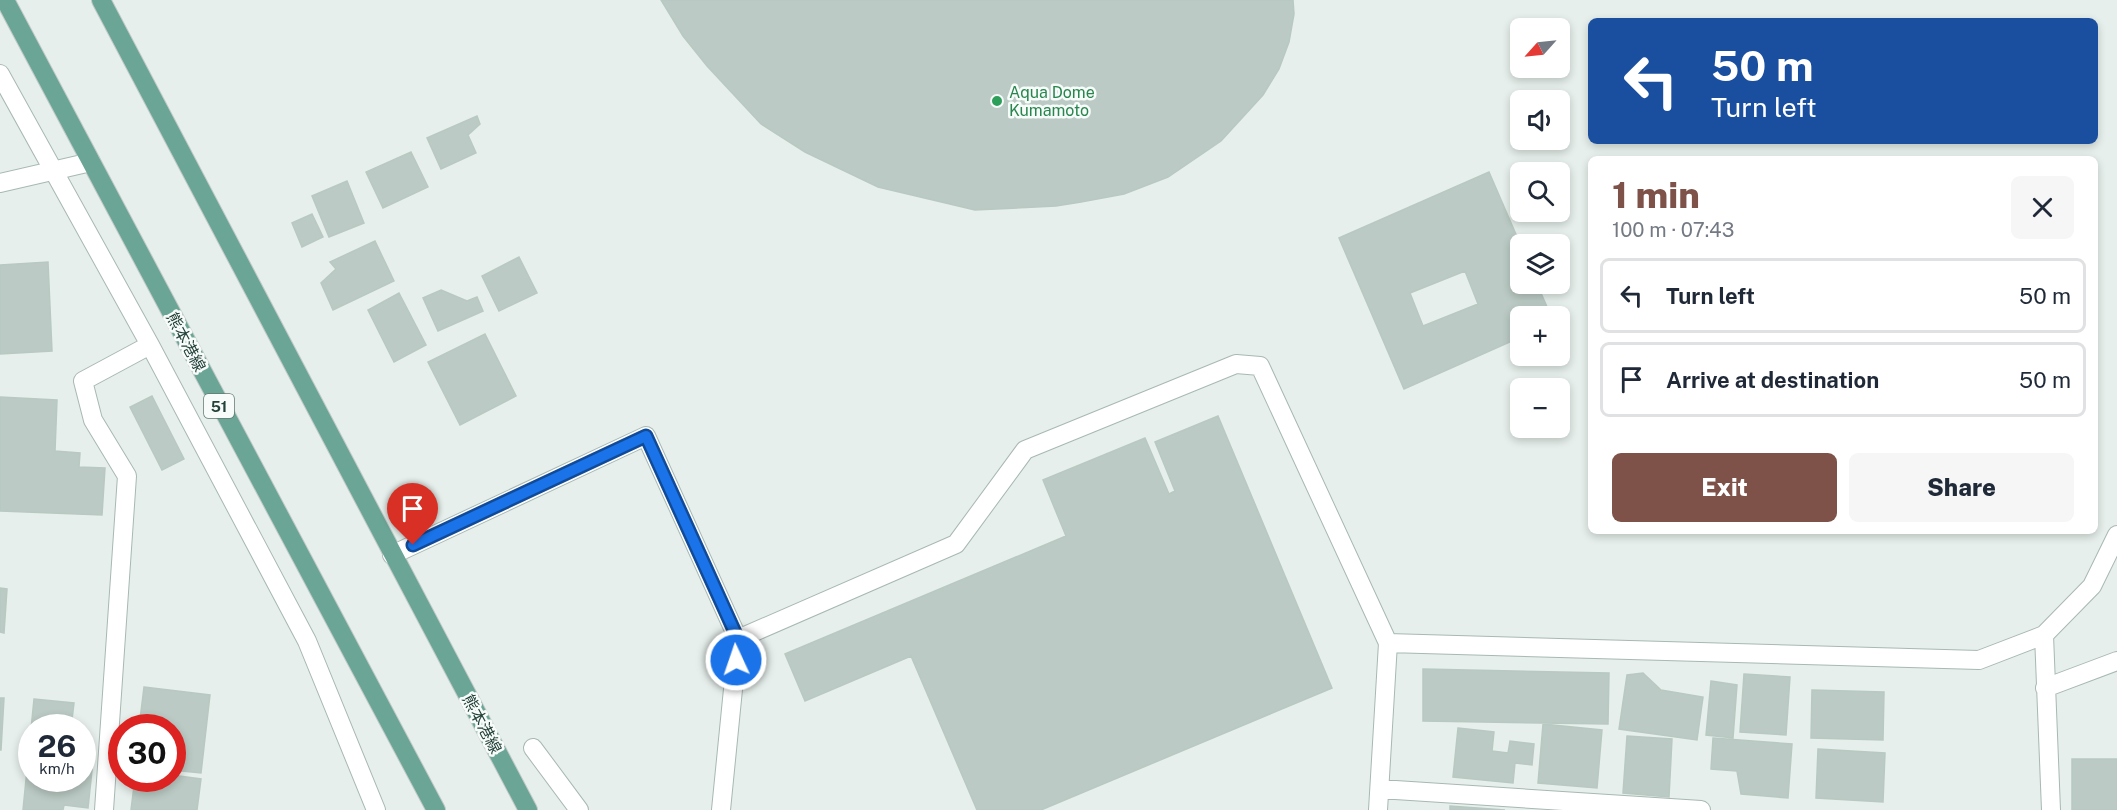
<!DOCTYPE html>
<html lang="en">
<head>
<meta charset="utf-8">
<style>
  :root { --surface:#fff; --page:#f6f6f7; --text:#1f2937; --muted:#747a83; --line:#e0e1e3; --accent:#7f5249 }
  body { margin:0; font-family:"Public Sans","Noto Sans JP",sans-serif; background:var(--page); color:var(--text); height:100vh; display:flex; flex-direction:column; font-size:22px; white-space:nowrap }
  * { box-sizing:border-box; margin:0 }
  p { font-size:20px; color:var(--muted) }
  .icon { flex:none; width:33px; height:33px; fill:none; stroke:currentColor; stroke-width:2; stroke-linecap:round; stroke-linejoin:round }
  .map { position:relative; flex:1; overflow:hidden }
  .sheet { position:absolute; left:1588px; top:156px; width:510px; height:378px; display:flex; flex-direction:column; background:var(--surface); border-radius:9px; box-shadow:0 3px 9px #0003 }
  .sheet>* { flex:none }
  .top-card { position:absolute; left:1588px; top:18px; width:510px; height:126px; border-radius:9px; box-shadow:0 3px 9px #0003; background:#1a4fa0; color:#fff; overflow:hidden }
  .needle { width:39px; rotate:243deg }
  .tools { position:absolute; left:1510px; top:18px; display:grid; gap:12px }
  .tools a { display:grid; place-items:center; width:60px; height:60px; border-radius:9px; background:var(--surface); box-shadow:0 3px 9px #0003; font-size:30px }
  .speed { position:absolute; left:18px; top:714px; display:flex; gap:12px; font-size:30px; font-weight:700; text-align:center }
  .speed>* { display:grid; place-content:center; width:78px; height:78px; border-radius:50%; background:var(--surface); box-shadow:0 3px 9px #0003; line-height:1 }
  .speed small { font-size:15px; font-weight:400 }
  .speed .limit { border:9px solid #d22; background:#fff; color:#111 }
  .pin { position:absolute; display:grid; place-items:center; width:51px; height:51px; color:#fff; margin:-62px -26px; border-radius:50% 50% 50% 0; rotate:-45deg; box-shadow:0 0 6px #0007 }
  .pin .icon { rotate:45deg }
  .me { position:absolute; width:66px; margin:-33px; rotate:357deg; stroke-linejoin:round; filter:drop-shadow(0 0 4px #0008) }
  .turn { display:flex; align-items:center; gap:21px; height:126px; padding:0 24px; font-size:27px }
  .turn .icon { width:78px; height:78px; stroke-width:2.5 }
  .turn b { display:block; font-size:42px; line-height:51px }
  .round { display:grid; place-items:center; flex:none; width:63px; height:63px; border-radius:9px; background:var(--page) }
  .headline { display:flex; align-items:center; justify-content:space-between; height:102px; padding:0 24px }
  h1 { font-size:36px; font-weight:800; line-height:45px; color:var(--accent) }
  .action { display:flex; gap:12px; margin-top:auto; padding:12px 24px }
  .action a { flex:1; height:69px; border-radius:9px; background:var(--accent); color:#fff; font-size:24px; font-weight:800; line-height:69px; text-align:center }
  .action a+a { background:var(--page); color:var(--text) }
  ul { padding:0; list-style:none }
  li { display:flex; align-items:center; gap:18px; height:75px; margin:0 12px 9px; padding:0 12px; border:3px solid var(--line); border-radius:9px }
  li div { flex:1 }
  li b { display:block; font-size:22px }
  li em { font-style:normal }
  .map>svg:first-child { display:block }
</style>
</head>
<body>
<div class="map">
<svg width="2117" height="810" viewBox="0 0 2117 810">
  <rect width="100%" height="100%" fill="#e6efeb"/>
  <path fill="#bbcac4" stroke="#b8c9c2" stroke-width="1.5" fill-rule="evenodd" d="M661 0H1293L1294 14 1289 42 1279 69 1263 95 1221 141 1168 177 1124 194 1081 202 1056 206 975 210 878 187 805 152 761 124 707 66 683 36Z
    M477 116 480 124 468 135 476 153 441 169 427 138Z
    M411 152 428 187 383 208 366 172Z
    M1489 172 1521 246V284H1537L1551 316H1521V337L1404 389 1339 238ZM1465 271 1478 304 1423 326 1410 293Z
    M347 181 364 223 329 237 312 196Z
    M312 214 323 237 302 247 292 223Z
    M375 241 394 281 333 310 321 283 336 269 330 262Z
    M519 257 537 293 499 311 482 276Z
    M48 262 52 351 0 354V265Z
    M441 290 467 301 477 297 483 311 438 331 423 298Z
    M399 293 426 345 394 362 368 310Z
    M485 334 516 396 460 425 428 362Z
    M152 396 184 459 162 470 130 407Z
    M0 397 57 400 55 451 80 453 79 467 105 468 102 515 0 511Z
    M1218 416 1332 688 1041 810H977L911 656 805 701 785 654 1066 536 1043 480 1145 438 1169 494 1175 491 1155 442Z
    M0 588 7 589 4 633 0 632Z
    M1423 669 1609 673 1608 724 1423 721Z
    M1643 673 1661 690 1703 697 1697 740 1619 729 1627 675Z
    M1744 674 1790 677 1786 735 1740 732Z
    M1711 681 1737 685 1733 738 1706 735Z
    M144 687 210 695 201 773 172 770V728H139Z
    M1812 690 1884 692 1883 740 1811 738Z
    M0 698H4L1 750H0Z
    M34 699 74 703 71 728H32V778H82V760L93 761 88 808 64 805 63 810H23Z
    M1543 724 1602 730 1597 788 1538 783Z
    M1458 728 1494 732 1492 751 1508 753 1510 741 1534 744 1532 765 1515 763 1513 783 1453 777Z
    M1627 736 1672 739 1669 797 1623 793Z
    M1713 738 1792 744 1788 798 1741 794 1737 771 1711 769Z
    M1818 749 1885 753 1883 802 1816 798Z
    M2072 759H2117V810H2072Z
    M172 775 201 779 197 810H131L135 778H172Z
    M1450 806 1505 810H1450Z"/>
  <g fill="none" stroke-linecap="round" stroke-linejoin="round">
    <g stroke="#a8b8b2" stroke-width="20">
      <path id="minor" d="M0 74 150 345 307 641 376 810
        M0 183 91 162
        M392 555 646 436 738 639 721 810
        M2044 635 2051 810
        M738 639 956 544 1025 450 1236 364 1260 366 1388 643 1378 810
        M1388 643 1979 660 2044 635 2092 586 2117 535
        M2045 688 2117 661
        M533 748 579 810
        M1380 789 1701 810
        M104 810 127 476 93 420 83 381 150 345"/>
    </g>
    <g stroke="#c2cac8" stroke-width="20">
      <path id="major" d="M5 0 436 810
        M101 0 528 810"/>
    </g>
    <use href="#minor" stroke="#fff" stroke-width="18"/>
    <use href="#major" stroke="#6aa596" stroke-width="18"/>
  </g>
  <g fill="none" stroke-linecap="round" stroke-linejoin="round">
    <g stroke="#114b97" stroke-width="15">
      <path id="route" d="M413 545 646 436 738 639 736 660"/>
    </g>
    <use href="#route" stroke="#1a73e8" stroke-width="10"/>
  </g>
  <circle fill="#2e9e5b" stroke="#f7fbf9" stroke-width="2" cx="997" cy="101" r="6"/>
  <g text-anchor="middle" dominant-baseline="central" stroke-width="5" stroke-linejoin="round" paint-order="stroke">
    <rect fill="#f7fbf9" stroke="#637a73" stroke-width="1.5" x="204" y="394" width="30" height="24" rx="4.5"/>
    <g font-size="15" font-weight="bold" fill="#24423a">
      <text x="219" y="406">51</text>
    </g>
    <g font-size="16" fill="#27864d" stroke="#f7fbf9" text-anchor="start">
      <text x="1009" y="92">Aqua Dome<tspan x="1009" dy="18">Kumamoto</tspan></text>
    </g>
    <g font-size="16" fill="#24423a" stroke="#f7fbf9">
      <text transform="translate(186 342) rotate(62)">熊本港線</text>
      <text transform="translate(482 724) rotate(62)">熊本港線</text>
    </g>
  </g>
</svg>
<div class="tools">
<a><svg class="needle" viewBox="-14 -14 28 28"><path d="M0-13l5 13h-10z" fill="#e53935"/><path d="M0 13l5-13h-10z" fill="#747a83"/></svg></a>
<a><svg class="icon" aria-label="sound" viewBox="0 0 24 24"><path d="M4 9h4l5-4v14l-5-4H4zM17 9q2 3 0 6"/></svg></a>
<a><svg class="icon" aria-label="search" viewBox="0 0 24 24"><circle cx="10" cy="10" r="6"/><path d="M15 15l6 6"/></svg></a>
<a><svg class="icon" aria-label="layers" viewBox="0 0 24 24"><path d="M12 4l9 5-9 5-9-5zM3 14l9 5 9-5"/></svg></a>
<a>+</a>
<a>−</a>
</div>
<div class="speed"><div>26<small>km/h</small></div><div class="limit">30</div></div>
<div class="pin" style="left:413px;top:545px;background:#d93025"><svg class="icon" aria-label="arrive" viewBox="0 0 24 24"><path d="M6 21V4h12l-3 4 3 4H6"/></svg></div>
<svg class="me" style="left:736px;top:660px" viewBox="-20 -20 40 40"><circle r="17" fill="#1a73e8" stroke="#fff" stroke-width="3"/><path d="M0-11L8 9 0 5-8 9z" fill="#fff"/></svg>
<div class="top-card">
<div class="turn"><svg class="icon" aria-label="left" viewBox="0 0 24 24"><path d="M17 20v-9H6M10 6l-5 5 5 5"/></svg><div><b>50 m</b>Turn left</div></div>
</div>
<section class="sheet">
<div class="headline"><div><h1>1 min</h1><p>100 m · 07:43</p></div><a class="round"><svg class="icon" aria-label="close" viewBox="0 0 24 24"><path d="M6 6l12 12M18 6L6 18"/></svg></a></div>
<ul>
<li><svg class="icon" aria-label="left" viewBox="0 0 24 24"><path d="M17 20v-9H6M10 6l-5 5 5 5"/></svg><div><b>Turn left</b></div><em>50 m</em></li>
<li><svg class="icon" aria-label="arrive" viewBox="0 0 24 24"><path d="M6 21V4h12l-3 4 3 4H6"/></svg><div><b>Arrive at destination</b></div><em>50 m</em></li>
</ul>
<div class="action"><a>Exit</a><a>Share</a></div>
</section>
</div>
</body>
</html>
